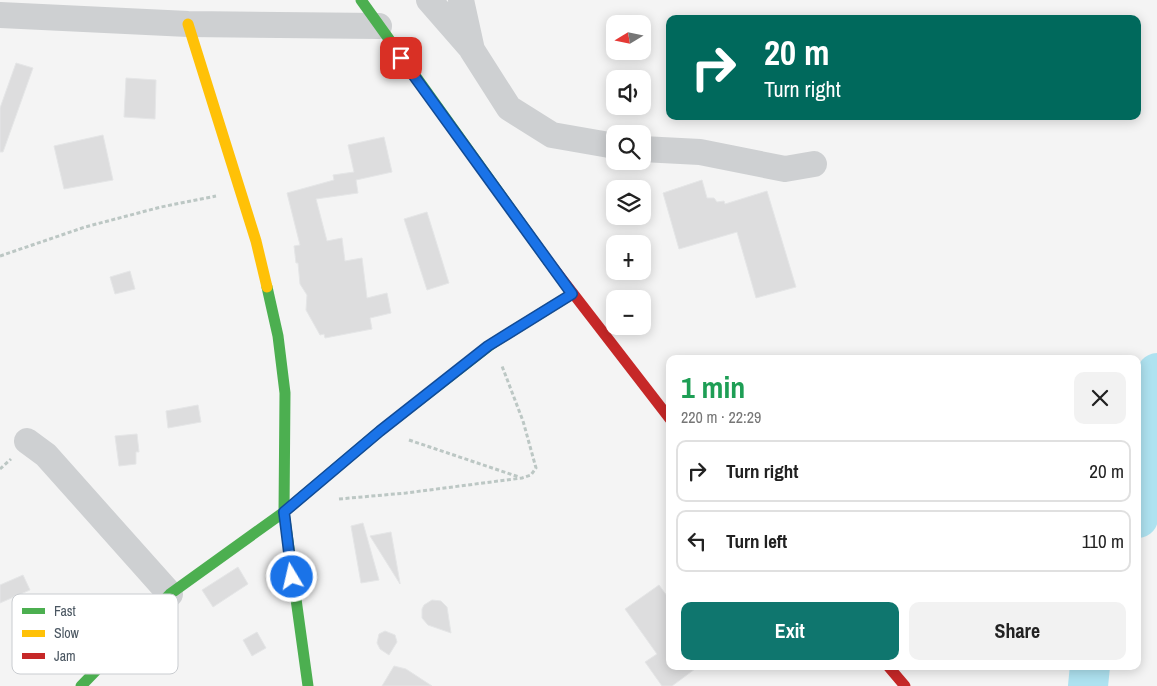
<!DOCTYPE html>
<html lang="en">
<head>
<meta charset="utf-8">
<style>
  :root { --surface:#fff; --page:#f2f2f2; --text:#222; --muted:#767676; --line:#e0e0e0; --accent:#0f766e }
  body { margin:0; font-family:"Archivo Narrow",sans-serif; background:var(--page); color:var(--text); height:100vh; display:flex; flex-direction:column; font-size:19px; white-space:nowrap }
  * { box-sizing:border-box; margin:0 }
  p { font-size:16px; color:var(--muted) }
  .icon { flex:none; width:28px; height:28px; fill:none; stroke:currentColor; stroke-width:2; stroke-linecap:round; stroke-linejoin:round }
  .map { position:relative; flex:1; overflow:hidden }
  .side { position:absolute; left:666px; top:355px; width:475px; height:315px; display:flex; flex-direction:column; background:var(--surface); border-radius:10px; box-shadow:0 2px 12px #0003 }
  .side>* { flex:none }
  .top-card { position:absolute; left:666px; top:15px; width:475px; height:105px; border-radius:10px; box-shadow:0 2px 12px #0003; background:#00695c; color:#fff; overflow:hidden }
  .needle { width:32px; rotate:260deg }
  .controls { position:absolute; left:606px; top:15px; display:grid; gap:10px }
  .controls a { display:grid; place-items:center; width:45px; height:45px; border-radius:10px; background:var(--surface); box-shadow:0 2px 12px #0003; font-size:25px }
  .pin { position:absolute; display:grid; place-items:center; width:42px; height:42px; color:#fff; margin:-21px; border-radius:10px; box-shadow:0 2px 8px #0006 }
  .me { position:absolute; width:55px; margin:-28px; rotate:351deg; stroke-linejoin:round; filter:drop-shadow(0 0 4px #0008) }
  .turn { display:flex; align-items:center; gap:18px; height:105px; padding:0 15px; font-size:22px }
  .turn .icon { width:65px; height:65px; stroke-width:2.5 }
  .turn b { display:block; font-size:35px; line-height:42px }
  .round { display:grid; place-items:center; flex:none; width:52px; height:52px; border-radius:10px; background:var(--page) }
  .head { display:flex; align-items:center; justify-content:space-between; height:85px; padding:0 15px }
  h1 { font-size:30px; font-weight:700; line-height:38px; color:#1e9e55 }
  .button { display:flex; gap:10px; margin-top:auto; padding:10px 15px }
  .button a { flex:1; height:58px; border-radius:10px; background:var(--accent); color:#fff; font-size:20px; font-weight:700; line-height:58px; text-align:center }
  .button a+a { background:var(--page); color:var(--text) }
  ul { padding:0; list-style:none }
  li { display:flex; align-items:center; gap:15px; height:62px; margin:0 10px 8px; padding:0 5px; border:2px solid var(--line); border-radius:10px }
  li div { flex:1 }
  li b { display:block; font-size:19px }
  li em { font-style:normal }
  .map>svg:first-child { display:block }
</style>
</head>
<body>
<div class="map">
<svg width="1157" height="686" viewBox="0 0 1157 686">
  <rect width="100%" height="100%" fill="#f4f4f4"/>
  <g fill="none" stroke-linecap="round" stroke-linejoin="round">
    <path stroke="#aee2f0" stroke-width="40" d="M1138 518 1157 373
      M1088 686 1090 666"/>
  </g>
  <path fill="#ddddde" stroke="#e5e6e7" d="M16 63 33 68 3 152H0V108Z
    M126 78 156 80 155 119 124 117Z
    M103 135 113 180 64 189 54 146Z
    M384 137 392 172 356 180 358 193 316 199 327 241 342 238 345 261 362 258 367 298 387 293 391 313 370 318 372 329 325 338 324 334 320 335 306 310 307 295 300 284 298 263H296L294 246 300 245 287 193 334 180 333 175 354 172 348 145Z
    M702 180 707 198H714L717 202 724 201 725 204 767 191 796 287 756 298 737 232 679 249 663 193Z
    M427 212 449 283 427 290 404 219Z
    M130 271 135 289 115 294 110 277Z
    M198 405 201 422 168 428 166 411Z
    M137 434 139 452H136V464L119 466 115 436Z
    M363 523 379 580 361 583 351 526Z
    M391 532 400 583V584L370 536Z
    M238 567 248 584 213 607 202 590Z
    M23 575 30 590 0 603V585Z
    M659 585 670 600V666H699L672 686H662L645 662 657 654 625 609Z
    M432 600 441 601 447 607 451 633 428 625 422 618V609L424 605Z
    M385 631 395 635 397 642 389 655 380 649 377 643 379 634Z
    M257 632 266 648 252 656 243 640Z
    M394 666 406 669 432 686H382Z"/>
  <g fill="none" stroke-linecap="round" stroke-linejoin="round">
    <path stroke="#bcc7c4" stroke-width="3" stroke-dasharray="4 2.5" stroke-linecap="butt" d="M0 256 85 227 161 207 216 196
      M409 440 519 477
      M0 469 11 459
      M339 499 406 493 522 478 531 475 536 468 523 421 502 366"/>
    <path stroke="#ced0d2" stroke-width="26" d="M429 0 470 47
      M461 0 472 50 509 108 552 135 615 146
      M0 15 188 24 379 26
      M642 149 700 152 785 169 814 164
      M27 441 46 455 170 594"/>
    <path stroke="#4caf50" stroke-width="11" d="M361 0 548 261
      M267 287 278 336 285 393 284 512 308 686
      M81 686 170 594 284 512 380 431 493 343"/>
    <path stroke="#ffc107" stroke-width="11" d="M188 24 256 241 267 287
      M493 343 572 294"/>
    <path stroke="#c62828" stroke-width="11" d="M548 261 670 419
      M888 666 905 686"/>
  </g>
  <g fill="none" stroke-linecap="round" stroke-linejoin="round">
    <g stroke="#114b97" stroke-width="12">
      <path id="route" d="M292 577 284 512 380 431 488 346 572 294 401 58"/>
    </g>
    <use href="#route" stroke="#1a73e8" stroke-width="9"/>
  </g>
  <rect x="12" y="594" width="166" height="80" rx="8" fill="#fff" stroke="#c9ccd0" stroke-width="1"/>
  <rect x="22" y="608" width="23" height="6" fill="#4caf50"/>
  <rect x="22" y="630" width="23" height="7" fill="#ffc107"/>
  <rect x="22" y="653" width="23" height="6" fill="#c62828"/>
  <g font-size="14" fill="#4a5661">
    <text x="54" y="616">Fast</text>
    <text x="54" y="638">Slow</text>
    <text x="54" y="661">Jam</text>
  </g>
</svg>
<div class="controls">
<a><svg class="needle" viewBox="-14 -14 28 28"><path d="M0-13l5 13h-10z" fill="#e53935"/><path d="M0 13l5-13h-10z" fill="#767676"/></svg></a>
<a><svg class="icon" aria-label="sound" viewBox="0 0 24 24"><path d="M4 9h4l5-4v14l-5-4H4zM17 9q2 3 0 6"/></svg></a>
<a><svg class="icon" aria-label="search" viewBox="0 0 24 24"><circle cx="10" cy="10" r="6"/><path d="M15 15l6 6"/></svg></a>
<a><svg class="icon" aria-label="layers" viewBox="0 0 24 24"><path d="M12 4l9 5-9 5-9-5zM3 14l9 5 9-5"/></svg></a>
<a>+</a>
<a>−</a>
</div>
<div class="pin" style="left:401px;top:58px;background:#d93025"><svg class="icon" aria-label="arrive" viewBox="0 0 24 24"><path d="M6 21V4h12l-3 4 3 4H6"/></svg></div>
<svg class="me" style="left:292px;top:577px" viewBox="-20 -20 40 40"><circle r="17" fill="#1a73e8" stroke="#fff" stroke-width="3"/><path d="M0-11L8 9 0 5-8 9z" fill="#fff"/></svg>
<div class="top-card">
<div class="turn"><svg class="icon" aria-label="right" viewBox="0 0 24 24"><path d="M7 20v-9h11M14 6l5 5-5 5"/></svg><div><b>20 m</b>Turn right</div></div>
</div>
<section class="side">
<div class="head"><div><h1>1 min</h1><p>220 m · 22:29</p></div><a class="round"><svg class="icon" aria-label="close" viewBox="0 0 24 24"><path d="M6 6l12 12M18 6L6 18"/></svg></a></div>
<ul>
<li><svg class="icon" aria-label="right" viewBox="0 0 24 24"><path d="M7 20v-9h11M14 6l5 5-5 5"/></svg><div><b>Turn right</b></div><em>20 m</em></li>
<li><svg class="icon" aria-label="left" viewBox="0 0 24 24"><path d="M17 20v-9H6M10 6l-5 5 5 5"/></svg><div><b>Turn left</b></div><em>110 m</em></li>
</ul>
<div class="button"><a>Exit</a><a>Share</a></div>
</section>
</div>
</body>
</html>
